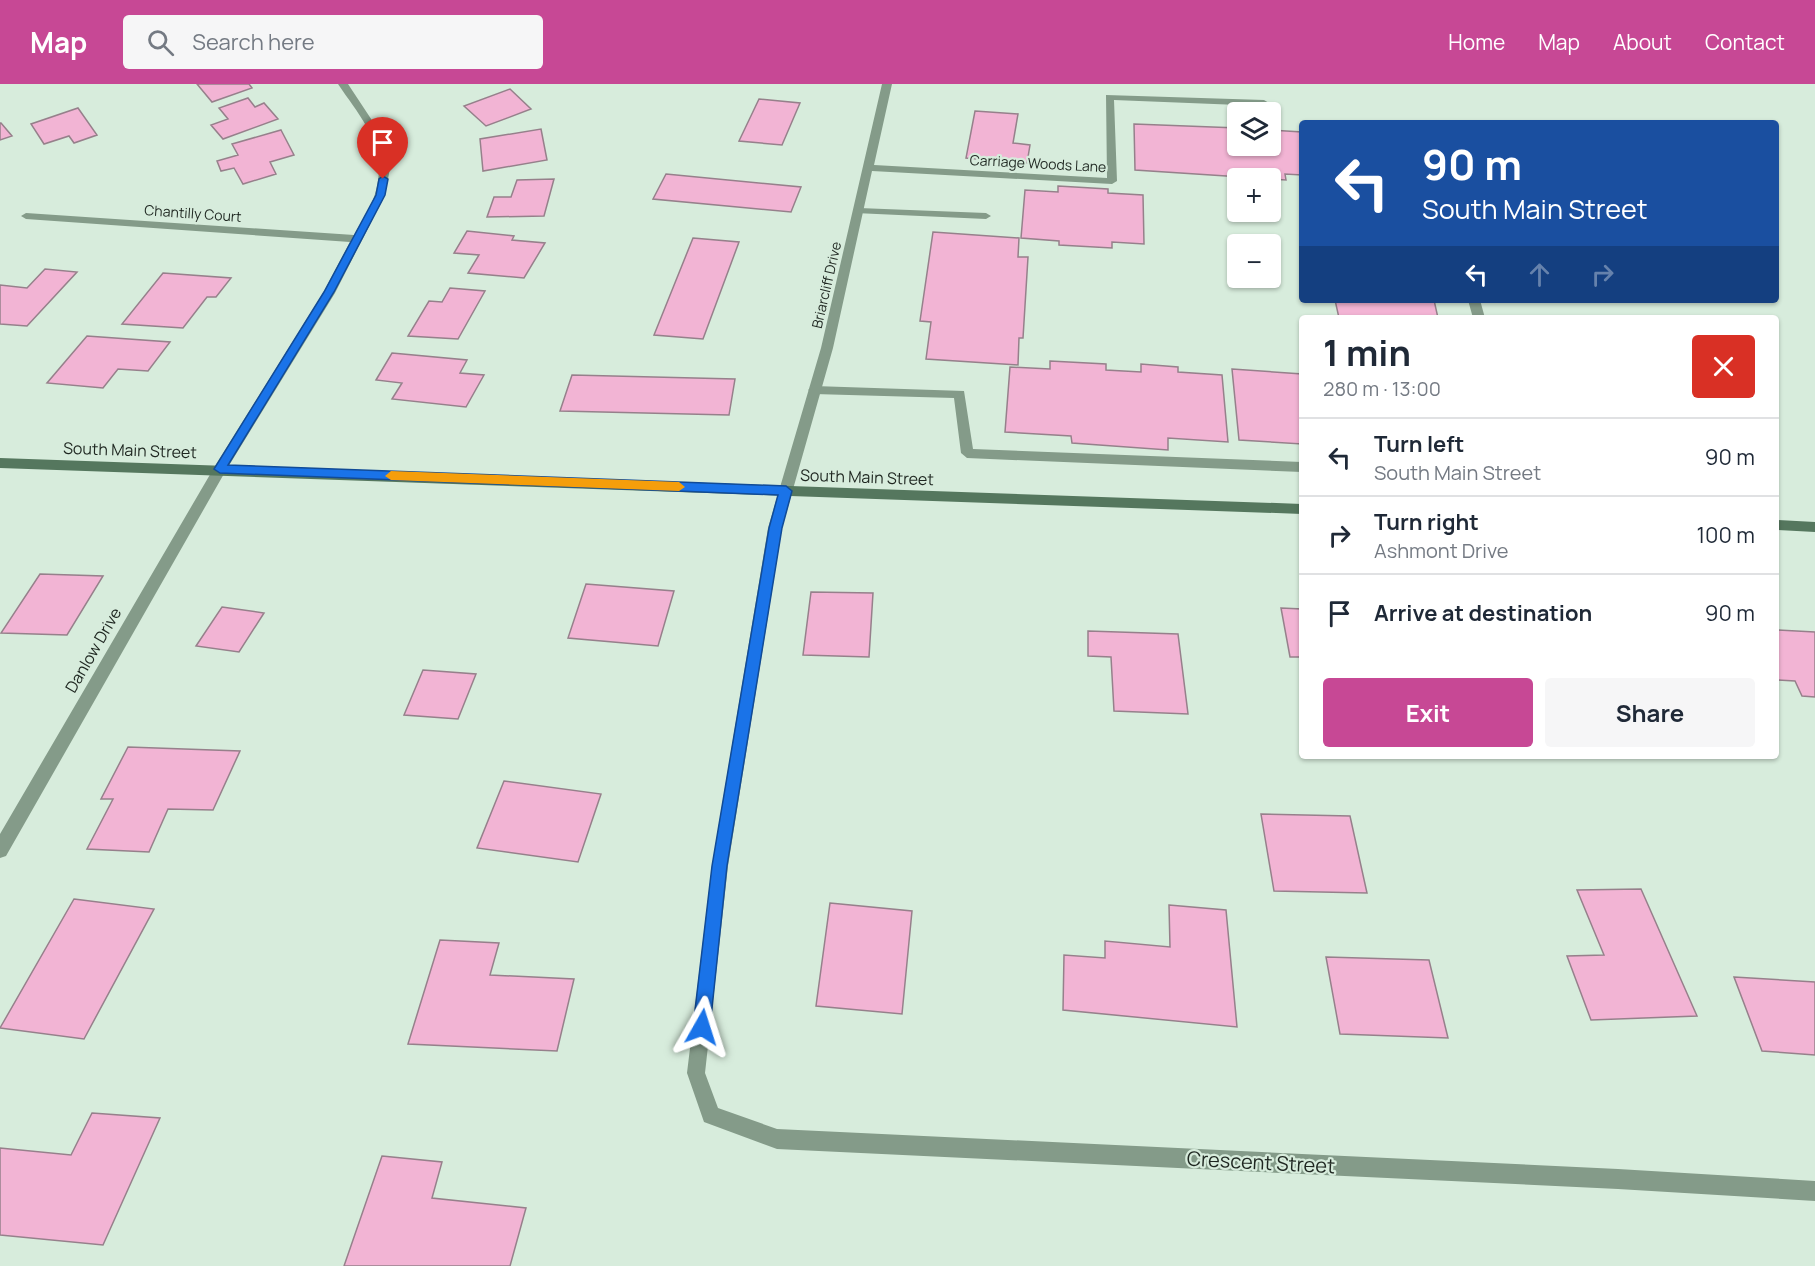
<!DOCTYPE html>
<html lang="en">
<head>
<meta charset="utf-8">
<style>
  :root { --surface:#fff; --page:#f6f6f7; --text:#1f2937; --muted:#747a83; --line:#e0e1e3; --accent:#c74895 }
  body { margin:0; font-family:Manrope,sans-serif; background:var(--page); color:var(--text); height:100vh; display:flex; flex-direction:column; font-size:22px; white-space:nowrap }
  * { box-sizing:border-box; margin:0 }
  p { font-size:20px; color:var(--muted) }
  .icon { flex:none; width:33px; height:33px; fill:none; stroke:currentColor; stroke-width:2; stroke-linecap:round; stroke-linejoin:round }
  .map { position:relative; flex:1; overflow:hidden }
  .sheet { position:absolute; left:1299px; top:231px; width:480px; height:444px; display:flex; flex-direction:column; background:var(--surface); border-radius:6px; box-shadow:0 2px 4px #0004 }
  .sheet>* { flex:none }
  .guide { position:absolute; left:1299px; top:36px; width:480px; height:183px; border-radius:6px; box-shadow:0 2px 4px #0004; background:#1a4fa0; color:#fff; overflow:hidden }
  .buttons { position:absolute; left:1227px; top:18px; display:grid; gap:12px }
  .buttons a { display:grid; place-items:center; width:54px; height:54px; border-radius:6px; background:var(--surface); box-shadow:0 2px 4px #0004; font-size:30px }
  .pin { position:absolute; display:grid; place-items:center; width:51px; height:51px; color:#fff; margin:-62px -26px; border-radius:50% 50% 50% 0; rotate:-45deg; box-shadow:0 0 6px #0007 }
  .pin .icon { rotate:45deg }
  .me { position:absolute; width:66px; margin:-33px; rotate:6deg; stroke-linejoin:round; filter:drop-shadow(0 0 4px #0008) }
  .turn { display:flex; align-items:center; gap:21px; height:126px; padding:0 24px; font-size:27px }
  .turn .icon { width:78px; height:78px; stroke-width:2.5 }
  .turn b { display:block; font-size:42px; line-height:51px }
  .lanes { display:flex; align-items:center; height:57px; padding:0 24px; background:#0003; justify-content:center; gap:30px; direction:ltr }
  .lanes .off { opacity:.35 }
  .round { display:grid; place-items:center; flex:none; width:63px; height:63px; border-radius:6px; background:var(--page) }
  .head { display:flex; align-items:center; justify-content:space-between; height:102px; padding:0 24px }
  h1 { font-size:36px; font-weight:700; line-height:45px }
  .primary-button { display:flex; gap:12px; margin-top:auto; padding:12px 24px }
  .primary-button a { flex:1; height:69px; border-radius:6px; background:var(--accent); color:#fff; font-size:24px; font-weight:700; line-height:69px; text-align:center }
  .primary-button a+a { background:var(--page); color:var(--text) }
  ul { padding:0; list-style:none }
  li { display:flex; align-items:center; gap:18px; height:78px; padding:0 24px; border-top:2px solid var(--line) }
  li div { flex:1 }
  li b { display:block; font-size:22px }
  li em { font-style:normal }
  header { display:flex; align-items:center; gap:36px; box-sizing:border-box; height:84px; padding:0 30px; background:var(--accent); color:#fff }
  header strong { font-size:28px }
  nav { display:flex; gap:33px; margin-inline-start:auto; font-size:21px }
  .search { width:420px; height:54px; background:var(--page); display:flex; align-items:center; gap:15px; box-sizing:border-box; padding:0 21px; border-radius:6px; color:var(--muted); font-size:22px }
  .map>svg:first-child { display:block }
</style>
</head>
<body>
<header>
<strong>Map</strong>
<div class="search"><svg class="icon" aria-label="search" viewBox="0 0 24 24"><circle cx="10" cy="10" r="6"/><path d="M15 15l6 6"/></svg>Search here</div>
<nav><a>Home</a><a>Map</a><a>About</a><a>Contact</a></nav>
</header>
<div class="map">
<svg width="1815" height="1182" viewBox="0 0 1815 1182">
  <rect width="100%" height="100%" fill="#d7ecdc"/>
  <path fill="#f2b4d4" stroke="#96808b" stroke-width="1.5" d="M197 0H249L252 4 212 18Z
    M510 5 531 25 486 42 464 22Z
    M248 14 255 23 264 19 278 35 223 55 211 41 228 35 219 24Z
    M759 15 800 19 782 61 739 57Z
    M78 24 97 51 74 59 69 52 44 60 31 40Z
    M975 27 1018 30 1013 59 1030 61 1027 79 966 74Z
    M0 39H1L12 52 0 56Z
    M1134 40 1238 44V62H1270V46L1302 48V91L1285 90 1286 96 1135 86Z
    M541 45 547 76 483 87 480 55Z
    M281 46 294 71 270 78 276 90 243 100 234 84 221 87 217 77 238 71 232 60Z
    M666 90 801 103 791 128 653 115Z
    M554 95 544 132 487 133 494 113H511L517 96Z
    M1058 102 1108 105V109L1143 111 1144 160 1112 158V164L1059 161V157L1021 154 1025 106 1058 108Z
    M467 147 514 152 512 156 545 159 524 194 468 189 479 171 454 169Z
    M933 148 1019 154 1018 173H1028L1023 254H1019L1018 281 926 275 931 238 920 237Z
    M693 154 739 158 703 255 654 251Z
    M45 185 77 188 27 242 0 240V201L27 204Z
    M163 189 231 194 216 213H207L183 244 122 240Z
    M450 204 485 207 458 255 408 252 429 217 442 218Z
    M1335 216H1434L1438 234H1339Z
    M87 252 170 258 148 287 118 285 103 304 47 299Z
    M392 269 467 276 460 289 484 291 466 323 392 315 402 299 376 296Z
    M1050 277 1106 280V286L1141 288V280L1178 283V288L1222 291 1228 358 1168 354V366L1072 359 1071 352 1005 348 1010 283 1050 285Z
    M1232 285 1302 290V360L1239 356Z
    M572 291 735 295 729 331 560 327Z
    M40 490 103 492 67 551 1 549Z
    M586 500 674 507 658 562 568 554Z
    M811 508 873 509 869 573 803 571Z
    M222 523 264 529 239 568 196 562Z
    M1281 524 1302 525V573H1290Z
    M1776 546 1815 548V613L1802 612 1795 597 1776 596Z
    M1088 547 1178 550 1188 630 1114 627 1111 573 1088 572Z
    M423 586 476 590 458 635 404 631Z
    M128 663 240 667 213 726 168 725 149 768 87 765 113 715H101Z
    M504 697 601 710 578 778 477 764Z
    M1261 730 1350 732 1367 809 1274 807Z
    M1641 805 1697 932 1591 936 1567 872 1604 871 1577 806Z
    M74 815 154 825 84 955 0 944Z
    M830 819 912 827 902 930 816 922Z
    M1169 821 1226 826 1237 943 1063 926 1064 871 1105 874V857L1170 863Z
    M440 856 499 859 490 891 574 895 557 967 408 960Z
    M1326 873 1429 876 1448 954 1340 950Z
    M1734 893 1815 898V971L1762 967Z
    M92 1029 160 1034 103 1161 0 1151V1064L71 1071Z
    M382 1072 442 1078 432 1114 526 1124 510 1182H344Z"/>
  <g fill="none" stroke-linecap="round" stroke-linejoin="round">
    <path fill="#849b89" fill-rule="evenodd" d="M859 124 986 129 991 132 986 135 855 129V125Z
      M814 302 964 307 973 365 1302 378V388L967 374 961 369 954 314 814 310 808 306Z"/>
    <path fill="#849b89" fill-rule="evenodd" d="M338 0H348L383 53 391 79 385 111 335 209 225 388 6 772 0 774V750L215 382 323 209 350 158 26 135 21 132 26 129 354 151C361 138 371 124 375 110 389 63 363 37 338 0Z
      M882 0H892L874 81 1107 94 1106 11 1264 16 1269 19 1264 22 1114 16 1117 97 1112 100 872 87 833 264 782 444 728 782 705 989 718 1024 777 1045 1618 1085 1815 1097V1117L1618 1105 777 1065 704 1038 687 989 712 782 768 444 821 264Z
      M1468 216H1480L1485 234H1473Z"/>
    <path fill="#55775e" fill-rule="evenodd" d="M0 374 1302 420V430L0 384Z
      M1776 436 1815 438V448L1776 446Z"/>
  </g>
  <path fill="#1a73e8" stroke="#114b97" stroke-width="1.5" d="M383 92 388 95 385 111 334 208 228 381 786 402 792 407 782 444 727 782 710 943 707 949 702 952 696 949 693 943 712 782 769 444 778 411 220 389 214 385 324 208 376 111 379 95Z"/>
  <path fill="#f59e0b" d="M391 387 679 398 685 403 679 407 391 396 385 392Z"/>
  <g text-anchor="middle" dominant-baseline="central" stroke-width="4.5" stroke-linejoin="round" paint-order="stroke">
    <g font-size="14" fill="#1e2620" stroke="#d7ecdc">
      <text transform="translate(1038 79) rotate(3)">Carriage Woods Lane</text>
      <text transform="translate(193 129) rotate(4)">Chantilly Court</text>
      <text transform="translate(826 201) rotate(-77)">Briarcliff Drive</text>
    </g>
    <g font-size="16" fill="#1e2620" stroke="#d7ecdc">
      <text transform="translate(130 366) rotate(2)">South Main Street</text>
      <text transform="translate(867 393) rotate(2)">South Main Street</text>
      <text transform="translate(93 566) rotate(-60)">Danlow Drive</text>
    </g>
    <g font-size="20" fill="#1e2620" stroke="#d7ecdc">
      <text transform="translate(1261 1078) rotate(3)">Crescent Street</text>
    </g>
  </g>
</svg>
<div class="buttons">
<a><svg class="icon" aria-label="layers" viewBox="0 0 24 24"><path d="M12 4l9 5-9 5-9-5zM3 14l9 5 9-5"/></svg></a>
<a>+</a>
<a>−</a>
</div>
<div class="pin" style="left:383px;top:95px;background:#d93025"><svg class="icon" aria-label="arrive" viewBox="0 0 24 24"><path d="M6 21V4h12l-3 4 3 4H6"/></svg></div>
<svg class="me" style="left:702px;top:943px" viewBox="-20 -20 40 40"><path d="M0-17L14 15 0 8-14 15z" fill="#1a73e8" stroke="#fff" stroke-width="4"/></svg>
<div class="guide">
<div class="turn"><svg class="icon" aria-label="left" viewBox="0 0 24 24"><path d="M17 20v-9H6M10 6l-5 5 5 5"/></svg><div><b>90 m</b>South Main Street</div></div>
<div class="lanes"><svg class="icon" aria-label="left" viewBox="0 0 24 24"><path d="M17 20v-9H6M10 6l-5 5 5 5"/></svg><svg class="icon off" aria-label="ahead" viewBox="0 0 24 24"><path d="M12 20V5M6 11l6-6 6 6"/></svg><svg class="icon off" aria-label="right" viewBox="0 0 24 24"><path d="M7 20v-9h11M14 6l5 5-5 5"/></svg></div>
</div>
<section class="sheet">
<div class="head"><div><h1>1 min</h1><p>280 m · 13:00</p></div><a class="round" style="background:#d93025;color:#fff"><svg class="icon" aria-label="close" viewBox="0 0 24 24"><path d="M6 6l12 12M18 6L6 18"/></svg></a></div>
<ul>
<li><svg class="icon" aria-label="left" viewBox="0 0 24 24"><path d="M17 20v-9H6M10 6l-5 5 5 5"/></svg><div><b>Turn left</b><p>South Main Street</p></div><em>90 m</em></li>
<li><svg class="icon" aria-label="right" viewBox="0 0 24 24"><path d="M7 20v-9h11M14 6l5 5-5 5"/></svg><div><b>Turn right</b><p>Ashmont Drive</p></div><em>100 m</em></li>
<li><svg class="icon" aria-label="arrive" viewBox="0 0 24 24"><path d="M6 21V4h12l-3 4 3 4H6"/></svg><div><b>Arrive at destination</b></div><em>90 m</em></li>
</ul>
<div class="primary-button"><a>Exit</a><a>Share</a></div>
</section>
</div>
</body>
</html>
